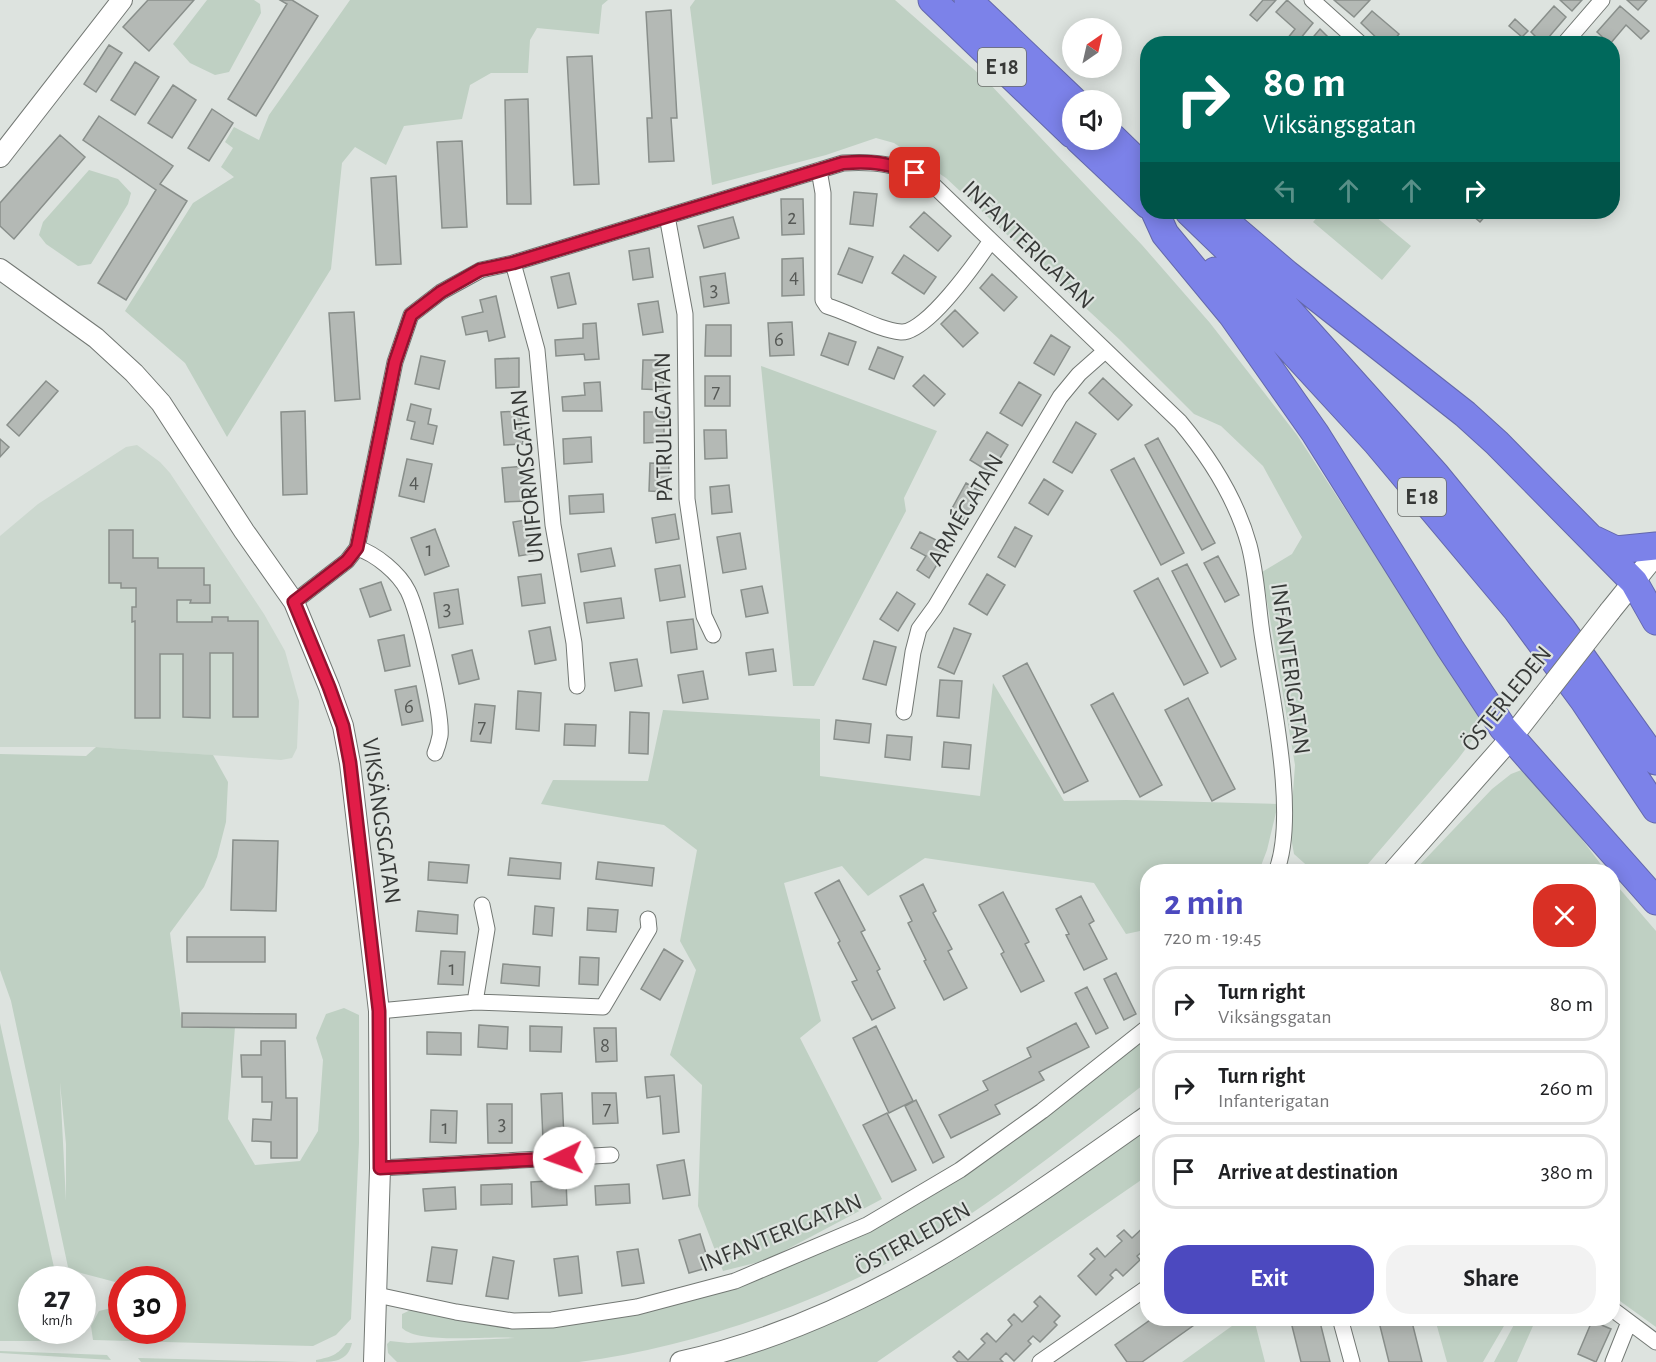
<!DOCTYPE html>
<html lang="en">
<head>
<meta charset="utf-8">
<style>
  :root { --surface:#fff; --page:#f2f2f2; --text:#202124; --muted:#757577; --line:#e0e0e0; --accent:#4c49bf }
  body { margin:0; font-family:"Alegreya Sans",sans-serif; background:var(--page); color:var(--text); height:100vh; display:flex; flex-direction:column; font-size:22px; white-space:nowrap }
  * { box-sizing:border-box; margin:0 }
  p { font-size:20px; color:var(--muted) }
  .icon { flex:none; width:33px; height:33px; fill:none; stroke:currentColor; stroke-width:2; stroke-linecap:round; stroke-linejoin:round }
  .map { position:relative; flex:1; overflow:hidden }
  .panel { position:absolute; left:1140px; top:864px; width:480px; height:462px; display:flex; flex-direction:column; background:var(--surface); border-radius:24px; box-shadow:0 3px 15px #0003 }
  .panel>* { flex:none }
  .hud { position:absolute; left:1140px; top:36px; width:480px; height:183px; border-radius:24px; box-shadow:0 3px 15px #0003; background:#00695c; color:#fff; overflow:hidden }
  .needle { width:39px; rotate:34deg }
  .buttons { position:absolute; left:1062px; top:18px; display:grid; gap:12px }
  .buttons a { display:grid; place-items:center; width:60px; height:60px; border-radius:50%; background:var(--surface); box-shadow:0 3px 15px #0003; font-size:30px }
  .speed { position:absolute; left:18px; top:1266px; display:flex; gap:12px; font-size:30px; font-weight:700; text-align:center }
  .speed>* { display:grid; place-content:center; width:78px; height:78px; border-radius:50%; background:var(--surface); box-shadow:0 3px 15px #0003; line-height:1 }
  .speed small { font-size:15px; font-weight:400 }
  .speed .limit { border:9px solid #d22; background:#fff; color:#111 }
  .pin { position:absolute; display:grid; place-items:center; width:51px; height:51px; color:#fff; margin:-26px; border-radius:12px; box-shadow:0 3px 9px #0006 }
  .me { position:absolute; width:66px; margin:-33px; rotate:267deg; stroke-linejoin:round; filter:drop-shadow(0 0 4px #0008) }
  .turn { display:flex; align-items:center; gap:21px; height:126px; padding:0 24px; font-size:27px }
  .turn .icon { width:78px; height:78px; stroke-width:2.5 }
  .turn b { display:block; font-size:42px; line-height:51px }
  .lanes { display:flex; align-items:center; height:57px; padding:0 24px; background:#0003; justify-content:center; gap:30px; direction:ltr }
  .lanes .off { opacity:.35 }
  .round { display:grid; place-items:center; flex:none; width:63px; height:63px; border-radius:24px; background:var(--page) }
  .headline { display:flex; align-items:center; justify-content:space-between; height:102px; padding:0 24px }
  h1 { font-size:36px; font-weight:700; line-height:45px; color:var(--accent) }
  .primary-button { display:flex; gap:12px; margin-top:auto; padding:12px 24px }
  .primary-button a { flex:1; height:69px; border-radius:24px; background:var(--accent); color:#fff; font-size:24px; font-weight:700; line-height:69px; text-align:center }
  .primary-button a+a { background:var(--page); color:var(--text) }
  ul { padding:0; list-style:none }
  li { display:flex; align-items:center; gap:18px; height:75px; margin:0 12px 9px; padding:0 12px; border:3px solid var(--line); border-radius:24px }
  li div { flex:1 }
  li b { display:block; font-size:22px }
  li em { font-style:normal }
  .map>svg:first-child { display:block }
</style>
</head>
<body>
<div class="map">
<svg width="1656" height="1362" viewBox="0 0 1656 1362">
  <rect width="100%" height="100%" fill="#dde3df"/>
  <path fill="#ccd8cf" d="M137 445 160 462 170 473 264 614 285 651 299 701 297 748 292 758 281 760 96 747H0V536L38 504 126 447Z"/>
  <path fill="#bfd0c3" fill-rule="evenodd" d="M207 0H254L260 4 261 13 229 72 215 75 190 63 173 44Z
    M350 0H608L602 5 599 34 537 28 530 40 528 73H491L470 85 462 119 404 126 386 165 355 147 342 163 331 269 227 437 185 363 125 311 193 203 234 177 221 167 233 148 225 142 234 127 259 140 269 115Z
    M695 0H895L987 81 1142 245 1210 323 1297 435 1403 598 1465 688 1482 722 1473 739 1458 759 1362 871H1313L1294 854 1290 832 1295 765 1262 572 1292 554 1302 537 1263 466 1221 426 1194 414 1119 339 946 178 894 143 876 138 826 155 712 185 690 7Z
    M89 170 118 179 131 193 128 204 91 264 78 266 46 244 39 235 43 222Z
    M1322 212H1370L1411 246 1382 280 1313 222Z
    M761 366 937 431 904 498 906 511 814 686H793Z
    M993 683 1064 801 1126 800 1278 804 1267 850 1259 871 1148 872 1147 946 1140 931 1126 934 1094 883 925 858 868 896 842 866 784 883 821 1021 800 1038 882 1199 767 1260 723 1271 698 1206 702 1085 670 1055 696 970 680 941 697 850 664 825 541 804 553 780 648 781 663 710 820 719V776L980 796Z
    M96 747 213 755 228 782 226 822 217 857 204 887 170 933 182 1026 235 1027 228 1119 255 1165 300 1161 318 1131 323 1060 316 1038 326 1014 344 1008 359 1015V1143L351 1319 336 1335 313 1346 93 1340 91 1326 99 1311 120 1306 119 1283 81 1273 68 1267 11 1001 0 970V754L86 756ZM60 1083 66 1144V1201L60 1084ZM122 1280H172V1330H122Z
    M1524 769 1530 771 1606 871 1413 872 1492 789 1511 774Z
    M1612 880 1656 931V1327L1613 1296Z
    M0 1023 55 1272V1279L32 1280V1330L50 1331 49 1341H0Z
    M1147 1035V1082C1082 1132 1018 1184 949 1228 843 1295 703 1346 579 1362H397L388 1353 387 1344 390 1341 408 1343 515 1338C489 1335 420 1345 402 1328V1314L417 1307 489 1325 676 1301 961 1177 1004 1148 1110 1067Z
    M1147 1126V1176L877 1362H719L749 1355 828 1324Z
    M1243 1318 1254 1319 1265 1362H1182Z
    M1435 1319V1318L1508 1319 1483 1362H1447Z
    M1517 1319H1536L1517 1362H1494Z
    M346 1343H352C348 1362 333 1362 316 1362V1360C331 1357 338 1355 346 1343Z
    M0 1351 107 1355 111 1360 0 1353Z
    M138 1358 301 1362H141Z"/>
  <path fill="#b4b9b5" stroke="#898f8b" stroke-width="1.5" d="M148 0H194L149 51 123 27Z
    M280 0H292L318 16 256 116 228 99 287 4Z
    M1263 0H1276L1257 21 1250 15Z
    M1287 0 1313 23 1296 44H1283L1295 29 1276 12Z
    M1334 0H1370L1354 17Z
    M1560 0H1582L1572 11Z
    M1627 0H1647L1638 10Z
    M1554 6 1566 17 1543 44 1531 32Z
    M1620 6 1649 31 1641 39 1626 25 1610 44 1597 32Z
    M671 10 677 118H671L674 161 649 162 647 118H652L646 12Z
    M1372 11 1399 34 1391 44H1383L1361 23Z
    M1515 19 1528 31 1522 37 1509 26Z
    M1320 29 1335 44H1311L1309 42Z
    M109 45 122 53 96 92 84 84Z
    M592 56 599 184 574 185 567 57Z
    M135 62 159 77 135 115 111 100Z
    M173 85 196 100 172 138 148 123Z
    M528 99 531 204H507L505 100Z
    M212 109 233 123 209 161 188 148Z
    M99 116 173 166 160 184 187 201 126 300 98 283 156 190 83 140Z
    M60 135 85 157 14 239 0 226V203Z
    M462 141 467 227 442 228 437 142Z
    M396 176 401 264 376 265 371 178Z
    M854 192 877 194 873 226 850 224Z
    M781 199H803L804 234 782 235Z
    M924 212 951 236 938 251 910 227Z
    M1477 212H1489L1480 222 1473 216Z
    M733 217 739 238 704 248 698 226Z
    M649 248 653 277 633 280 629 251Z
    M849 248 873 257 862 283 838 274Z
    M904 255 936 277 924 294 892 273Z
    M803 258 804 295 782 296V259Z
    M569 273 576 304 558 308 551 277Z
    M725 273 729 303 704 307 700 277Z
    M992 274 1017 297 1004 311 980 288Z
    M496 296 505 337 489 341 487 331 466 335 462 317 483 312 480 300Z
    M658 301 663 332 643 335 638 304Z
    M955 310 978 333 963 347 941 324Z
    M354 312 360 399 335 401 329 313Z
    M792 322 794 355 770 356 768 323Z
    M596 323 599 359 585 360 584 354 556 356 555 340 583 338V324Z
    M706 325H731V356H705Z
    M829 333 856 342 848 365 821 355Z
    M1051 335 1070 347 1054 375 1034 363Z
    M878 347 903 357 894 379 869 369Z
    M421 356 445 361 439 389 415 384Z
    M519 358V387L496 388 495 359Z
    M643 360H664L663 390 642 389Z
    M924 375 945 394 934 406 913 386Z
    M705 376H730V406H705Z
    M1103 378 1132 405 1118 420 1089 393Z
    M46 381 58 391 19 436 7 425Z
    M600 382 602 411H563L562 397 585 395 584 383Z
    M1019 382 1041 395 1022 426 1000 413Z
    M411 404 431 409 428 424 437 426 433 444 411 439 415 422 407 420Z
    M305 411 307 494 283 495 281 412Z
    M520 411 523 444 504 445 501 412Z
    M644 412H664V442L644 443Z
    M1076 422 1096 434 1072 473 1053 462Z
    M704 430H726L727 458 705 459Z
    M987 432 1008 445 991 473 970 460Z
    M591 437 592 462 564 464 563 439Z
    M1158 438 1215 543 1202 550 1145 445Z
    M0 439 9 447 0 457Z
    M1134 458 1184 553 1161 565 1111 470Z
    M407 459 432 464 424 502 399 496Z
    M650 463 669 464 668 492 649 491Z
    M525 466 528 501 505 502 502 468Z
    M1044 479 1063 491 1048 515 1029 503Z
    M966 483 981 492 965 520 950 512Z
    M729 485 732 512 712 514 710 487Z
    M603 494 604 512 570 514 569 496Z
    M675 514 679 539 656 543 652 518Z
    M531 519 537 553 519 556 513 522Z
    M1015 527 1032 536 1015 567 998 557Z
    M435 529 449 566 425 575 411 538Z
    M109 530H133V558H158V568H204V585H210V603H190L191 600H177V622H212V617H228V621H258V717H233V653H210V718L183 717V654H160V718H135V621L132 622V607H136V588H121V583H109Z
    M920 532 948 546 929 578 917 570 926 556 911 548Z
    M740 533 746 569 723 573 717 537Z
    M611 548 615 566 581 572 578 554Z
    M1218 556 1239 595 1225 602 1204 563Z
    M1187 564 1236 659 1221 667 1172 571Z
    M680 565 685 597 660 601 655 569Z
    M541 574 545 603 522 606 518 577Z
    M987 574 1005 585 987 615 969 604Z
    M1158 578 1208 673 1184 685 1134 591Z
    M381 582 391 610 370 617 360 589Z
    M762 586 768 613 746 617 741 590Z
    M458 589 463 624 439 628 434 593Z
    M897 592 915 604 898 631 880 619Z
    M621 598 624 618 587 623 584 603Z
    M693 619 697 649 671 653 667 622Z
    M550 627 556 660 535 664 529 631Z
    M954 628 971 634 954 674 938 667Z
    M404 635 410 666 385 671 378 640Z
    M874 641 896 647 886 685 863 679Z
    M773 649 776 671 749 675 746 653Z
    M472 650 479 679 459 684 452 655Z
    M637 659 642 686 615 691 610 663Z
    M1027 663 1088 781 1064 793 1003 676Z
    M703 671 708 699 683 703 678 675Z
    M940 680 962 681 959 718 937 716Z
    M416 686 423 721 402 725 395 690Z
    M518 691 541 693 539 731 516 729Z
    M1113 693 1162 785 1140 797 1091 705Z
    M1188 698 1235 789 1212 801 1165 710Z
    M475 704 495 706 491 743 471 741Z
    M630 712 649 713 648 754 629 753Z
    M836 720 871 724 869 743 834 739Z
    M565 724 596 725 595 746 564 745Z
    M887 735 912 737 910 760 885 757Z
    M944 742 971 745 969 769 942 767Z
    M233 840 278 841 276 911 231 910Z
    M510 858 561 863 560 879 508 875Z
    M429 862 469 865 467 883 428 880Z
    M598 862 654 868 652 886 596 879Z
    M839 880 865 930 861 932 880 969 877 971 895 1008 872 1020 852 982 857 980 838 943 840 941 815 893Z
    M923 884 936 911 933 913 952 949 948 951 967 988 944 1000 924 961 926 960 908 923 912 921 900 896Z
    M1003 892 1029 942 1025 944 1044 981 1021 992 1001 954 1004 952 979 905Z
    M1081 896 1094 921 1089 924 1107 959 1084 970 1066 935 1069 934 1056 909Z
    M535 906 554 908 552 936 533 934Z
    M588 908 618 910 616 932 587 930Z
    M418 911 458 915 457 934 416 931Z
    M187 937H265V962H187Z
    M664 949 683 961 660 1000 641 989Z
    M441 951 465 952 463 985 438 984Z
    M580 957 599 958 598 985 579 984Z
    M503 964 540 967 539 986 501 983Z
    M1116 973 1136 1014 1124 1020 1104 979Z
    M1087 987 1108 1028 1096 1034 1075 993Z
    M182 1013 296 1014V1028L182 1027Z
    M1076 1023 1089 1047 1039 1072 1044 1080 995 1105 1000 1114 951 1138 939 1115 988 1090 983 1081 1031 1057 1027 1048Z
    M479 1025 508 1027 507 1049 478 1047Z
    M530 1026 562 1027 561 1052 530 1051Z
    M876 1026 913 1101 889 1113 853 1038Z
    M594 1028H616L617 1061 596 1062Z
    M427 1032 461 1033V1055L427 1054Z
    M261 1041H285L286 1098H297V1158H271V1142L252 1141 253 1119 271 1120 272 1102H262V1077H242L241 1055H261Z
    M674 1075 679 1132 663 1134 660 1096 647 1098 645 1077Z
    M562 1093 564 1139 543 1140 541 1094Z
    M592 1093H616L618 1123 593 1124Z
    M916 1100 944 1157 933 1163 905 1106Z
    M487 1104H512V1143H488Z
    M431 1110 457 1111 456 1143 430 1142Z
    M887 1113 916 1170 892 1182 863 1125Z
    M684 1160 690 1195 663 1199 657 1165Z
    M566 1180 567 1205 532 1207 531 1182Z
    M512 1184V1204L481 1205V1185Z
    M629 1184 630 1203 596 1205 595 1186Z
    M455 1187 456 1209 425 1211 423 1189Z
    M1148 1223V1255L1143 1251 1137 1256 1140 1260 1123 1276 1116 1269 1110 1275 1113 1278 1096 1295 1078 1276 1095 1259 1090 1254 1097 1248 1105 1257 1122 1241 1117 1236 1124 1230 1132 1238Z
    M700 1234 710 1267 689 1273 679 1240Z
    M432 1247 457 1250 452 1284 427 1281Z
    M638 1249 644 1283 622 1286 617 1252Z
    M578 1256 582 1293 559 1296 554 1259Z
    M493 1257 514 1261 508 1299 486 1296Z
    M1040 1296 1060 1316 1054 1322 1057 1325 1040 1342 1033 1336 1028 1341 1031 1344 1014 1361 1006 1353 1000 1359 1003 1362H958L953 1357 959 1351 968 1360 985 1343 981 1339 987 1333 996 1342 1012 1325 1008 1320 1014 1314 1022 1322 1038 1306 1034 1302Z
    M1153 1318H1204L1142 1362H1127L1115 1345Z
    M1290 1318H1319L1330 1362H1301Z
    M1378 1318H1411L1422 1362H1389Z
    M1592 1321 1611 1329 1596 1362 1578 1354Z"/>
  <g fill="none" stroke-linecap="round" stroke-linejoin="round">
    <g stroke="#737874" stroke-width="17">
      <path id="minor" d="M1312 0 1361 44
        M1564 44 1602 0
        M819 170 823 193V300L827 306C851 313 878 330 901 332 926 334 977 261 990 242
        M667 216 685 314 687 499 704 616 713 635
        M513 263 537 350 553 525 574 643 577 686
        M357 548C376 554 399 573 408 591 418 611 443 716 440 736 439 741 437 748 435 753
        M294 602 347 561 357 548 395 362 411 315 441 292 481 270 513 263 843 163C876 161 899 164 929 181L1180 422C1211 459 1236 498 1249 545 1257 575 1258 610 1263 640 1272 700 1298 817 1276 872
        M904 712 913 652 919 629 935 607 1060 397 1079 374 1105 351
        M475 1002 487 929 482 905
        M379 1011 475 1002 603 1007 649 929 648 919
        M380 1168 611 1155
        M377 1295 456 1312 513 1321 552 1320 637 1307 735 1281 867 1225 960 1170 1042 1111 1148 1027
        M1612 1309 1656 1342
        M1340 1318 1352 1362
        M1040 1362 1148 1287
        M1613 1362 1629 1322"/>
    </g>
    <g stroke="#737874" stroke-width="22">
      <path id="tertiary" d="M0 157 122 0
        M0 269 96 338 134 373 161 403 244 531 294 602 329 687 343 726 350 763 379 1011 380 1168 374 1362"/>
    </g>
    <g stroke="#737874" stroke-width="23">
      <path id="secondary" d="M1610 611 1656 554
        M1393 872 1511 738 1543 697
        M681 1362C859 1322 1001 1220 1148 1116"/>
    </g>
    <g stroke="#6468ab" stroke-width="29">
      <path id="motorway" d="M932 0 1072 134
        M968 0 1073 100
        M1112 137 1148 172
        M1079 140 1148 205
        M1155 212 1165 234 1232 315 1315 433 1450 648 1503 728 1656 901
        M1189 212 1275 295 1436 475 1562 629 1656 761
        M1217 214 1287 274 1465 414 1497 443 1634 582 1656 621
        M1215 271 1250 305 1376 442 1516 609 1584 701 1656 809
        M1595 540 1616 550 1656 546"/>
    </g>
    <use href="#minor" stroke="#fff" stroke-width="15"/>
    <use href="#tertiary" stroke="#fff" stroke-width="20"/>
    <use href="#secondary" stroke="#fff" stroke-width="21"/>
    <use href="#motorway" stroke="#7c82e9" stroke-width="27"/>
    <g stroke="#737874" stroke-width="23" stroke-linecap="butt">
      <path id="secondary-bridge" d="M1543 697 1610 611"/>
    </g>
    <use href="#secondary-bridge" stroke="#fff" stroke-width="21"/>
  </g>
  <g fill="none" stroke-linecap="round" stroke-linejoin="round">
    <g stroke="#92132f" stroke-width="15">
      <path id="route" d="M564 1158 380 1168 379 1011 350 763 343 726 329 687 294 602 347 561 357 548 395 362 411 315 441 292 480 270 513 263 843 163C873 161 887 163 915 173"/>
    </g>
    <use href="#route" stroke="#e11d48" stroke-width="10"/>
  </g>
  <g text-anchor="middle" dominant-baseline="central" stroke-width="4.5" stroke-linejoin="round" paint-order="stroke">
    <g font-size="21" fill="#565956">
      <text x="792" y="217">2</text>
      <text x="794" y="276">4</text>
      <text x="714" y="289">3</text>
      <text x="779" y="339">6</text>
      <text x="716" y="391">7</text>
      <text x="414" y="481">4</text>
      <text x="429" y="549">1</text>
      <text x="447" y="608">3</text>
      <text x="409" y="706">6</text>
      <text x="482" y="726">7</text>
      <text x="452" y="968">1</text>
      <text x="605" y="1045">8</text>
      <text x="607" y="1108">7</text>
      <text x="502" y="1123">3</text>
      <text x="445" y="1127">1</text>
    </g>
    <g fill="#dde3df" stroke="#696c69" stroke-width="1.5">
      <rect x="978" y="48" width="48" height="38" rx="4.5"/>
      <rect x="1398" y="478" width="48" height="38" rx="4.5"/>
    </g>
    <g font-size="22" font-weight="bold" fill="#373937">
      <text x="1002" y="67">E 18</text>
      <text x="1422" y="497">E 18</text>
    </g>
    <g font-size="24" fill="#373937" stroke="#dde3df">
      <text transform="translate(1028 245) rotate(44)">INFANTERIGATAN</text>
      <text transform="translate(664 427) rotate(-91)">PATRULLGATAN</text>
      <text transform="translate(528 476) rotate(-96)">UNIFORMSGATAN</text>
      <text transform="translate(966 510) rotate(-59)">ARMÉGATAN</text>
      <text transform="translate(1290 669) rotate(82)">INFANTERIGATAN</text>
      <text transform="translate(1507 699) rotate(-51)">ÖSTERLEDEN</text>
      <text transform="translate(381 821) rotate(82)">VIKSÄNGSGATAN</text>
      <text transform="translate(781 1233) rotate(-22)">INFANTERIGATAN</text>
      <text transform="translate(913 1239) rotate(-29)">ÖSTERLEDEN</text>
    </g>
  </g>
</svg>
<div class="buttons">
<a><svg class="needle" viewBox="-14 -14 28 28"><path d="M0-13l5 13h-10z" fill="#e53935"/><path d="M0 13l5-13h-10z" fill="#757577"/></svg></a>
<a><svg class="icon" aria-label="sound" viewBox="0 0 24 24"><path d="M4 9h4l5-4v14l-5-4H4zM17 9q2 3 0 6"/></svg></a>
</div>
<div class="speed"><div>27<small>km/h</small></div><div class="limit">30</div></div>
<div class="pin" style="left:915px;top:173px;background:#d93025"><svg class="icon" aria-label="arrive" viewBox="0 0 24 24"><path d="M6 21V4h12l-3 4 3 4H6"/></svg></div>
<svg class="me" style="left:564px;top:1158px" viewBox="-20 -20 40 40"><circle r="19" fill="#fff"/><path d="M0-13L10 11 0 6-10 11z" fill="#e11d48"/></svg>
<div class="hud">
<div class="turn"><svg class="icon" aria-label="right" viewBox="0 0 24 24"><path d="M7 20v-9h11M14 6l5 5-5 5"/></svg><div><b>80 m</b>Viksängsgatan</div></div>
<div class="lanes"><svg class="icon off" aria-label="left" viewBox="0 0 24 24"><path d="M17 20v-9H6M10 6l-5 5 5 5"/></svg><svg class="icon off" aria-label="ahead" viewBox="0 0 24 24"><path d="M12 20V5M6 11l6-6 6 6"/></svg><svg class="icon off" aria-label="ahead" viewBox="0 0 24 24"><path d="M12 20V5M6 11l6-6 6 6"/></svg><svg class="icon" aria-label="right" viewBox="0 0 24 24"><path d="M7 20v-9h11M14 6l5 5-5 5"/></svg></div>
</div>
<section class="panel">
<div class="headline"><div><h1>2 min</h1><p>720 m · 19:45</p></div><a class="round" style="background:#d93025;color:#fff"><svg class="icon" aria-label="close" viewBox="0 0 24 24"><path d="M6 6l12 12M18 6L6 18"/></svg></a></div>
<ul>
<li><svg class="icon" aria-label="right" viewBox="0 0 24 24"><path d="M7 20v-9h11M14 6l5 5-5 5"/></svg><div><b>Turn right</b><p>Viksängsgatan</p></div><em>80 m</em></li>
<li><svg class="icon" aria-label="right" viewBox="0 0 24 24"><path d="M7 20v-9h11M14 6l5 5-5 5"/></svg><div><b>Turn right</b><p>Infanterigatan</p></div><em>260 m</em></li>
<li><svg class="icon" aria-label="arrive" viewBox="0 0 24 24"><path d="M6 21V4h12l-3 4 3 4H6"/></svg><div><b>Arrive at destination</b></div><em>380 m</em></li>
</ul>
<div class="primary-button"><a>Exit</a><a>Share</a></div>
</section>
</div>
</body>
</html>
